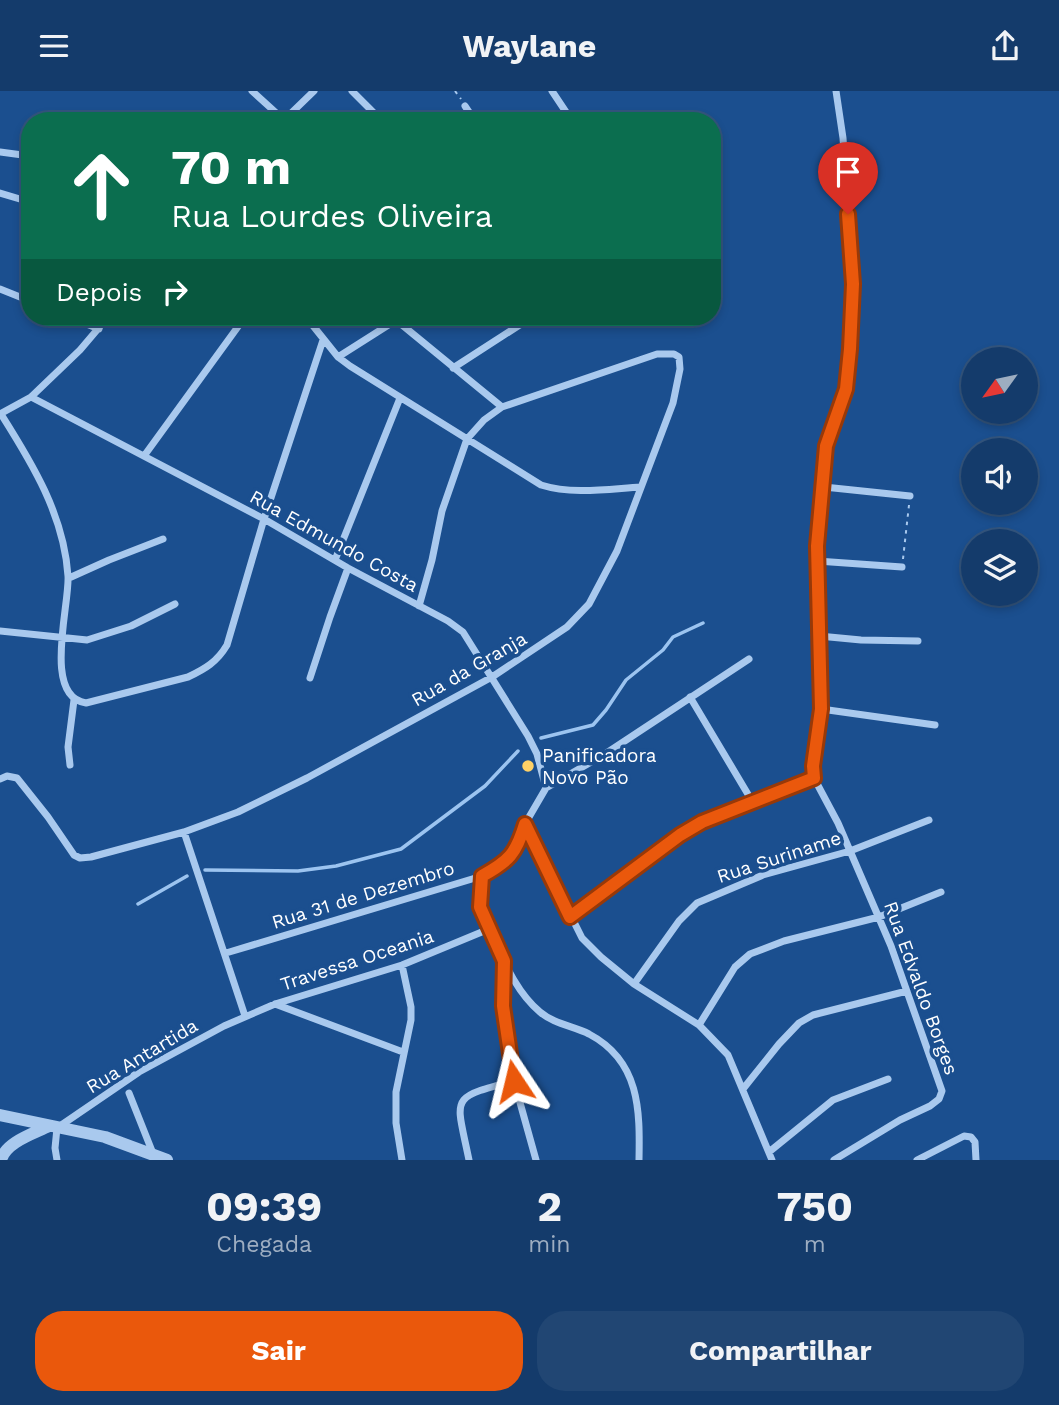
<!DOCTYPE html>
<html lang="pt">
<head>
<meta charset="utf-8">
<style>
  :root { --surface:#143b6b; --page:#214673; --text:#f1f3f6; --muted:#9dadc1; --line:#33557e; --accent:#ea580c }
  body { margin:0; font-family:"Work Sans",sans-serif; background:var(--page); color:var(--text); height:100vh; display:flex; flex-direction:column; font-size:26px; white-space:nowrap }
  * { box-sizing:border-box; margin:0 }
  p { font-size:23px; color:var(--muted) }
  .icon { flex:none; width:38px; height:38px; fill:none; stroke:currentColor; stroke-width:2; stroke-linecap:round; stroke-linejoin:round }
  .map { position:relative; height:1069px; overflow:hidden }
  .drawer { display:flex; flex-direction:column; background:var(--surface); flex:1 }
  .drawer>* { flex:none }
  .guide { position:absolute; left:21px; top:21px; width:700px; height:214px; border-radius:28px; box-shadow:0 4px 10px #0003,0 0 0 2px var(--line); background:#0b6e4f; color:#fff; overflow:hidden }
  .needle { width:46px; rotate:237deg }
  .controls { position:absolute; left:961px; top:256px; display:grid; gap:14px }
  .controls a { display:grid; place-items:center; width:77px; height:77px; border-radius:50%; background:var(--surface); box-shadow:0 4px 10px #0003,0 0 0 2px var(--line); font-size:35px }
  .pin { position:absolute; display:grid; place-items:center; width:60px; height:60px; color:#fff; margin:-72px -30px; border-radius:50% 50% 50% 0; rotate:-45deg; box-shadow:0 0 7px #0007 }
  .pin .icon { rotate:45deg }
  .me { position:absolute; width:77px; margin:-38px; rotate:350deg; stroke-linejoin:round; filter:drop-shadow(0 0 5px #0008) }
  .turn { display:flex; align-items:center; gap:24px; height:147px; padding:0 35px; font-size:32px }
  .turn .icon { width:91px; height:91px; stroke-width:2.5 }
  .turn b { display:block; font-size:49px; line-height:60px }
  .then { display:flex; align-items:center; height:66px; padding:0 35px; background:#0003; gap:14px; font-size:26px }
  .eta { display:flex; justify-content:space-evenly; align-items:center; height:119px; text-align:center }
  .eta b { font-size:42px; font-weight:700; line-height:49px }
  .primary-button { display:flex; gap:14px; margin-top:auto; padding:14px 35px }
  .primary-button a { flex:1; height:80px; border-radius:28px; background:var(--accent); color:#fff; font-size:28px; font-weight:700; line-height:80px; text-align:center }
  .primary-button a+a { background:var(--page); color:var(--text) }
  header { display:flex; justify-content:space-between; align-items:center; height:91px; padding:0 35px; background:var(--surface); font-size:32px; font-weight:700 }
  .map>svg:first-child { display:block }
</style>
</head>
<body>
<header><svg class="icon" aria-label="menu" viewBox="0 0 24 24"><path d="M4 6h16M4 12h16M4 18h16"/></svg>Waylane<svg class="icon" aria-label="share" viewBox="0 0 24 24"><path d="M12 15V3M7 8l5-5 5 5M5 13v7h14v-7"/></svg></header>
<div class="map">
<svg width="1059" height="1069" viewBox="0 0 1059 1069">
  <rect width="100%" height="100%" fill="#1b4f8f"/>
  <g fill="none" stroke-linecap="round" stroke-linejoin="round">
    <path stroke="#9cc4f0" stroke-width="3.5" d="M541 647 593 634 606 619 626 589 663 559 673 546 703 532
      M205 779 298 780 336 775 401 758 485 695 518 660
      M138 813 187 785"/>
    <path stroke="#a9c9ee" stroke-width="2" stroke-dasharray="3.5 5" stroke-linecap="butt" d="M455 0 461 8
      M903 468 909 414"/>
    <path stroke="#a9c9ee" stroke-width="7" d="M252 0 284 29
      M352 0 382 30
      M552 0 572 30
      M465 15 475 30
      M283 30 314 0
      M0 61 30 65
      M0 102 30 111
      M0 198 30 210
      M69 226 99 238
      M306 226 338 266 350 275 541 394C573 404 608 398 641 396
      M396 229 502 316
      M338 266 401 226
      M453 277 532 226
      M31 306 264 428 348 477 448 530 463 541 528 645 537 663 546 697
      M0 323 31 306 80 259 108 226
      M1 323C32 372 64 424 68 485 70 513 42 606 86 612L188 586C205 578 217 571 227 554L264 428 323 249
      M144 365 245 226
      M824 396 910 405
      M335 469 400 307
      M817 470 902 476
      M69 487 109 469 163 448
      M0 540 87 549 131 535 175 513
      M819 545 861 549 918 550
      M310 587 330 526 348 477
      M690 606 752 710
      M821 618 935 634
      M70 674 68 656 74 609
      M0 688 7 685 17 687 48 726 74 764 80 767 91 766 184 741 238 721 307 687 492 586 567 536 589 513 617 460 673 312 680 278 679 266 674 263H657L502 316 484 329 467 348 442 420 432 469 419 515
      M525 733 582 847 601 866 634 893 699 934 728 964 772 1069
      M184 741 245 925
      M482 785 479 816 483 826C499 857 512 898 540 921 554 933 573 935 589 943 640 970 640 1019 639 1069
      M571 826 680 744 702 731 814 687
      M226 862 482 785 506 772 511 765 520 750 525 733 546 697 605 663 749 568
      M504 870 503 915 514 990
      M634 893 679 830 697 812 763 784 850 760 929 729
      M275 913 403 961
      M699 934 735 876 750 863 784 850 879 826 941 801
      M743 998 779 953 799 932 813 924 907 900
      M129 1002 154 1065
      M769 1061 833 1009 888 988
      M57 1069 55 1057 57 1037 139 981 224 935 275 913 402 874 489 838
      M402 1069 396 1032V1001L411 929V916L402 874
      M469 1069C456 1005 448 1007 514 990L536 1069
      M834 1069 900 1029 930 1015 939 1008 942 1000 891 855 838 732 814 687 812 675 821 618 817 470 824 396 823 377 826 355 846 297 851 258 853 193 843 47 836 0
      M917 1069 964 1045 971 1046 975 1051 976 1069"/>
    <path stroke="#a9c9ee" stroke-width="12" d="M0 1024 105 1046 167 1069
      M1 1069C6 1051 33 1043 49 1035"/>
  </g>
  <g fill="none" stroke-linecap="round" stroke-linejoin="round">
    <g stroke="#983908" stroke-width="18">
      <path id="route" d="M514 990 503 915 504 870 480 816 482 785C509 770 516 763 525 733L570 826 680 744 702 731 814 687 813 675 821 618 817 455 826 355 846 298 850 258 853 193 848 123"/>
    </g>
    <use href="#route" stroke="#ea580c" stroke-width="12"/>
  </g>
  <circle fill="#ffd166" stroke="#1b4f8f" stroke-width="2.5" cx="528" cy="675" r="7"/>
  <g text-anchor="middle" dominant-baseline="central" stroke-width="7" stroke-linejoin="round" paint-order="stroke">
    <g font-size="19" fill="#fff" stroke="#1b4f8f">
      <text transform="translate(334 450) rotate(29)">Rua Edmundo Costa</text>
      <text transform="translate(469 578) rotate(-30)">Rua da Granja</text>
      <text transform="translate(779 766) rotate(-18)">Rua Suriname</text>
      <text transform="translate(363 804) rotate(-17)">Rua 31 de Dezembro</text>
      <text transform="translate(357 869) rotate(-18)">Travessa Oceania</text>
      <text transform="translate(921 897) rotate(70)">Rua Edvaldo Borges</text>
      <text transform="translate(142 965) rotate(-31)">Rua Antartida</text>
    </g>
    <g font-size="19" fill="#fff" stroke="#1b4f8f" text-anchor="start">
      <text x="542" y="664">Panificadora<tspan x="542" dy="22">Novo Pão</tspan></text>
    </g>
  </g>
</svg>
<div class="controls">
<a><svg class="needle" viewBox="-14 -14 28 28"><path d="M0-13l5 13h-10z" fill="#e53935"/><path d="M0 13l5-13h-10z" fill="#9dadc1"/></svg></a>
<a><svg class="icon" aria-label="sound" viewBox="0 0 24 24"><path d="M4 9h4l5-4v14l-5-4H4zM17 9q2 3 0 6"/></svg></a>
<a><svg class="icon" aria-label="layers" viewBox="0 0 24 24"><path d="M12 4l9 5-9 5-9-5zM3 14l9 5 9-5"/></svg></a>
</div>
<div class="pin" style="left:848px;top:123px;background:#d93025"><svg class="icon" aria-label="arrive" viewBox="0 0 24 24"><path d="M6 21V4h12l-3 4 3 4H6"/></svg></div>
<svg class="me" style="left:514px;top:990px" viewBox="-20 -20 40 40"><path d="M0-17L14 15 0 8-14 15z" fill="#ea580c" stroke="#fff" stroke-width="4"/></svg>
<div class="guide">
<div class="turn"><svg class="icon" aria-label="ahead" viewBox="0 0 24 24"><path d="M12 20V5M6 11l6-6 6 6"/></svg><div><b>70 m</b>Rua Lourdes Oliveira</div></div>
<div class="then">Depois<svg class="icon" aria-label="right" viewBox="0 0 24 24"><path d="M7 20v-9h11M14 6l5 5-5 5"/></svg></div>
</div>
</div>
<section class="drawer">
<div class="eta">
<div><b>09:39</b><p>Chegada</p></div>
<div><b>2</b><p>min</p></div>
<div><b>750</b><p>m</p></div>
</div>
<div class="primary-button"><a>Sair</a><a>Compartilhar</a></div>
</section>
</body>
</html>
